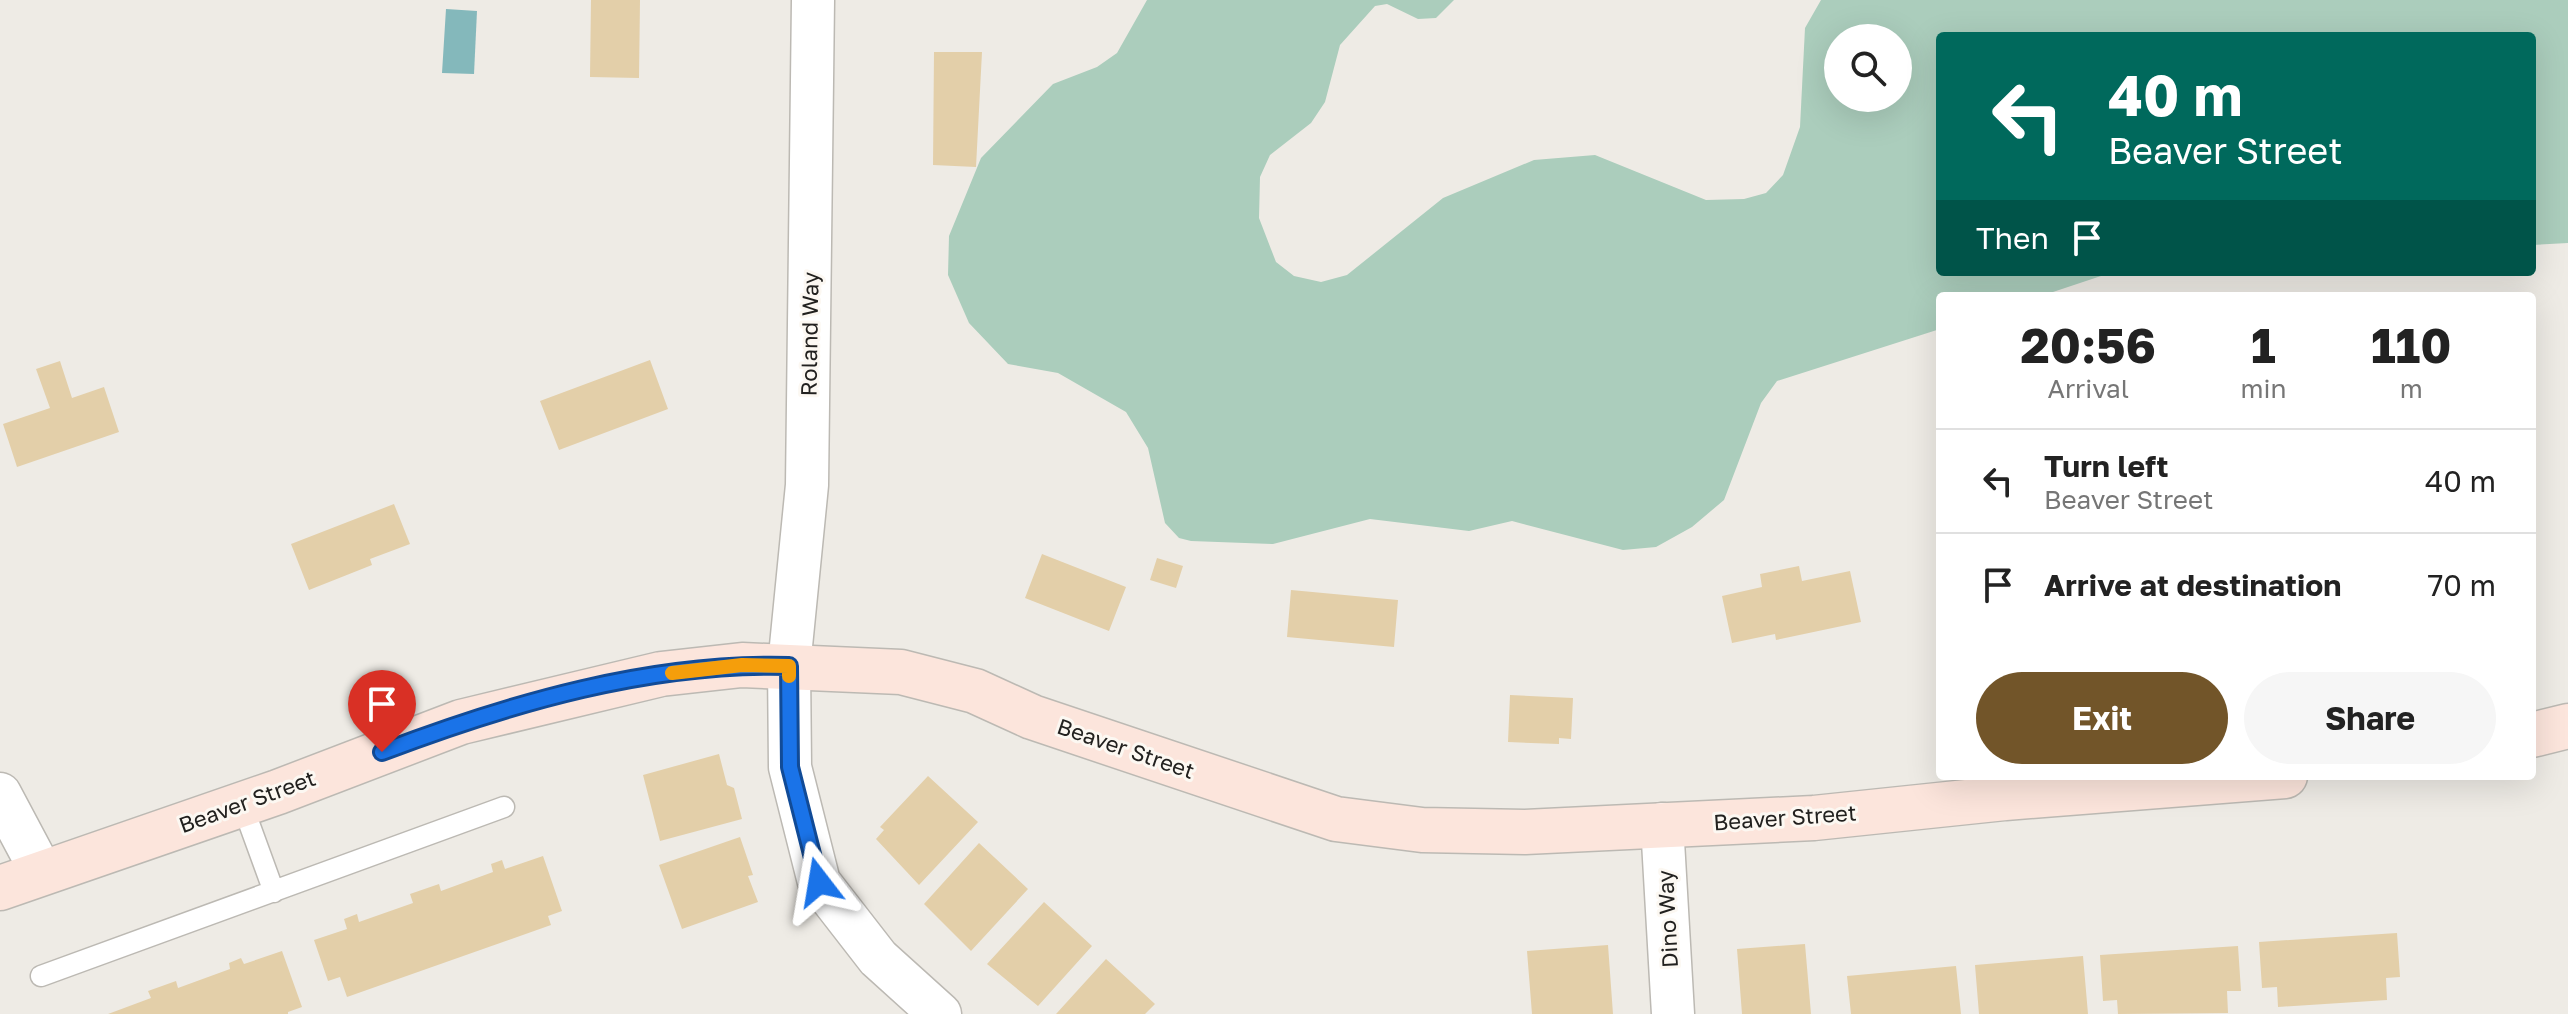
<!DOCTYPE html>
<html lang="en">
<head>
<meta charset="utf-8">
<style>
  :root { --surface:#fff; --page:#f6f6f6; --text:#222; --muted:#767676; --line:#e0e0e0; --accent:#725529 }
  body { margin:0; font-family:"Golos Text",sans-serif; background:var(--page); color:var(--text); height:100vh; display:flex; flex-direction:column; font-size:30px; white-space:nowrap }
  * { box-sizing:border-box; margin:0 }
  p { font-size:26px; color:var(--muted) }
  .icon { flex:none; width:44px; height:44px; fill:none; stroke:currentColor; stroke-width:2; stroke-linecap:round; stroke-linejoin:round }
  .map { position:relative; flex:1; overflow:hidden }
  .panel { position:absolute; left:1936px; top:292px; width:600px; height:488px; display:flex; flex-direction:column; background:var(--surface); border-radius:8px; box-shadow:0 8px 32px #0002 }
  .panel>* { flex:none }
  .guide { position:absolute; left:1936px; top:32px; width:600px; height:244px; border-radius:8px; box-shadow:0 8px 32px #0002; background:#00695c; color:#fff; overflow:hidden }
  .fabs { position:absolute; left:1824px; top:24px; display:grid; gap:16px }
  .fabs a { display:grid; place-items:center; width:88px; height:88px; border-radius:50%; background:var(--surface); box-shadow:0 8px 32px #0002; font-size:40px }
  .pin { position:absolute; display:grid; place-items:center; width:68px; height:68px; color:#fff; margin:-82px -34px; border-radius:50% 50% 50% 0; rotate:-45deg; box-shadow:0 0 8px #0007 }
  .pin .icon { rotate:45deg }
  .me { position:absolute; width:88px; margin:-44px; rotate:346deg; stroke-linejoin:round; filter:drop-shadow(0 0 6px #0008) }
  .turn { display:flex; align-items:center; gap:28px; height:168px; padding:0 40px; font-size:36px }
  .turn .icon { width:104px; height:104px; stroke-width:2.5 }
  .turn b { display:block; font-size:56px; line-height:68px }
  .then { display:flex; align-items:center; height:76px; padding:0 40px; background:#0003; gap:16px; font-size:30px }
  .eta { display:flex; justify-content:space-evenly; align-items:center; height:136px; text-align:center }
  .eta b { font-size:48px; font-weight:700; line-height:56px }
  .cta { display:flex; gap:16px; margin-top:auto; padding:16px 40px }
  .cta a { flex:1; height:92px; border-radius:48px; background:var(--accent); color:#fff; font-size:32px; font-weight:700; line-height:92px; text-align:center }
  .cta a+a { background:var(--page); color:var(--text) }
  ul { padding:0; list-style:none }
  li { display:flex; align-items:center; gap:24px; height:104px; padding:0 40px; border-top:2px solid var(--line) }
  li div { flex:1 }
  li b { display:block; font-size:30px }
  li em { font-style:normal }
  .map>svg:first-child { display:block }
</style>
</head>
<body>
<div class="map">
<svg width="2568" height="1014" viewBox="0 0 2568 1014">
  <rect width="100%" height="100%" fill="#eeebe5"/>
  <path fill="#abcdbc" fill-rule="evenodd" d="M1147 0H1454L1436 18 1418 19 1387 4 1375 6 1340 45 1325 102 1311 123 1270 155 1260 177 1259 218 1276 262 1294 276 1321 282 1347 275 1443 198 1534 160 1595 155 1706 200 1744 199 1766 193 1783 175 1800 127 1805 28 1821 0H2568V243L2532 245V36H1940V272H2113L2041 296H1940V329L1777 381 1761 403 1724 500 1692 527 1656 547 1623 550 1512 521 1469 531 1370 519 1273 544 1191 541 1179 538 1165 523 1148 448 1126 412 1058 373 1008 364 969 323 948 275 949 236 981 158 1053 84 1097 67 1117 53ZM1838 38H1898V98H1838Z"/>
  <path fill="#84b8bb" d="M446 9 477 11 474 74 442 73Z"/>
  <path fill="#e3cfa9" d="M591 0H640L639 78 590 77Z
    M934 52H982L976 167 933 165Z
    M650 360 668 409 559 450 540 401Z
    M60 361 72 398 104 387 119 432 17 467 3 424 50 408 36 369Z
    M394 504 410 544 370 559 372 565 309 590 291 544Z
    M1042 554 1126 587 1109 631 1025 598Z
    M1157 558 1183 566 1176 588 1150 580Z
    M1799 566 1802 581 1850 571 1861 622 1776 640 1775 634 1732 643 1722 596 1762 587 1760 574Z
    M1291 590 1398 600 1394 647 1287 637Z
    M1510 695 1573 698 1571 739 1559 738V744L1508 742Z
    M719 754 727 785 734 788 742 819 660 841 643 775Z
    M928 776 978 822 919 885 876 839 884 830 880 827Z
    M740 837 753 875 748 876 758 902 682 929 659 865Z
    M979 843 1028 889 971 951 924 904Z
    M543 856 562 911 548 916 551 925 347 997 340 977 328 981 314 940 347 929 344 919 357 914 359 922 413 903 410 894 439 884 441 891 493 872 491 864 502 860 505 869Z
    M1044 902 1092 946 1038 1006 987 964Z
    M2397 933 2400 977 2386 978 2387 1000 2278 1007 2277 987 2262 988 2259 942Z
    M1805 944 1811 1014H1742L1737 949Z
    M1608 945 1613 1014H1532L1527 951Z
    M2238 946 2241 991H2227L2228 1013 2118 1014 2117 1000 2103 1001 2100 955Z
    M282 951 302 1007 288 1012V1014H108L151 998 148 991 176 981 178 988 230 969 229 963 241 958 244 964Z
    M2083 956 2088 1014H1979L1975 965Z
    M1106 959 1155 1004 1145 1014H1056Z
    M1956 966 1961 1014H1851L1847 976Z"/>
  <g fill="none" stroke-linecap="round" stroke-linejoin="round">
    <g stroke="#bcb9b3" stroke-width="23">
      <path id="lane" d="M242 804 274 892
        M41 976 504 807"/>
    </g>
    <g stroke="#bcb9b3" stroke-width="45">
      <path id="street" d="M813 0 807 485 789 666 790 767 819 882 878 958 940 1014
        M0 794 42 873
        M1662 824 1673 1014"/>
    </g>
    <g stroke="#bcb9b3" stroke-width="47">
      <path id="secondary" d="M2532 735 2568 726
        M0 888 278 792 461 722 661 674 742 665 901 672 975 691 1032 717 1336 819 1422 830 1525 832 1814 818 2005 798 2285 776"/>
    </g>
    <use href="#lane" stroke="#fff" stroke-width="20"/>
    <use href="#street" stroke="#fff" stroke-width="42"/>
    <use href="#secondary" stroke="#fce5dc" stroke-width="44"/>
  </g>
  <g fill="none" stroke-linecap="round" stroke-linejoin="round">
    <g stroke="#114b97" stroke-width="20">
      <path id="route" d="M382 752C511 703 651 662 789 666L790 767 819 882"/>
    </g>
    <use href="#route" stroke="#1a73e8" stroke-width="14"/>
    <path stroke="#f59e0b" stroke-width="14" d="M672 673 742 665 789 666V676"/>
  </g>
  <g text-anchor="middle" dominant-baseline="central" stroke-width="6" stroke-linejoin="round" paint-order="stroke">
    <g font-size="22" fill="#22211f" stroke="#fcf8f2">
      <text transform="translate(809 334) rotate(-89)">Roland Way</text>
      <text transform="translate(1126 748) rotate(19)">Beaver Street</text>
      <text transform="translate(247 801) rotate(-20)">Beaver Street</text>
      <text transform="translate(1785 817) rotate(-4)">Beaver Street</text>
      <text transform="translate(1667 919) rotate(-93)">Dino Way</text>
    </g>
  </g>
</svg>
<div class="fabs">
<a><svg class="icon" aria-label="search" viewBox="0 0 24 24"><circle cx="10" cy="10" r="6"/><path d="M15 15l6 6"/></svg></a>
</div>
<div class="pin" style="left:382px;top:752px;background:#d93025"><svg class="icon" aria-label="arrive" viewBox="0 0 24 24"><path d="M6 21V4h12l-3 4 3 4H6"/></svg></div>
<svg class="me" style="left:819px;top:882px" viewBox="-20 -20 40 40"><path d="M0-17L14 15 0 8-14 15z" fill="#1a73e8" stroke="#fff" stroke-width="4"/></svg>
<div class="guide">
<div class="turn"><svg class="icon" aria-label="left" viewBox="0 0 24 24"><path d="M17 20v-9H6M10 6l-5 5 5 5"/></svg><div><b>40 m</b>Beaver Street</div></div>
<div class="then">Then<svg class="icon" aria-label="arrive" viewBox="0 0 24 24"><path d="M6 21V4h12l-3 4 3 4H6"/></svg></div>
</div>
<section class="panel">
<div class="eta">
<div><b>20:56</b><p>Arrival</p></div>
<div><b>1</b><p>min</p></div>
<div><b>110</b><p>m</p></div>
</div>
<ul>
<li><svg class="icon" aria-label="left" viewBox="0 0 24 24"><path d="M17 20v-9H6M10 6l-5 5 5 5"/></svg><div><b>Turn left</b><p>Beaver Street</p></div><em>40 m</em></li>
<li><svg class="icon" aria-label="arrive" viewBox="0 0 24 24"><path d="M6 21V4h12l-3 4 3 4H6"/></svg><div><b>Arrive at destination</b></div><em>70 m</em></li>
</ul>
<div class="cta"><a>Exit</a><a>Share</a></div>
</section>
</div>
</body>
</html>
